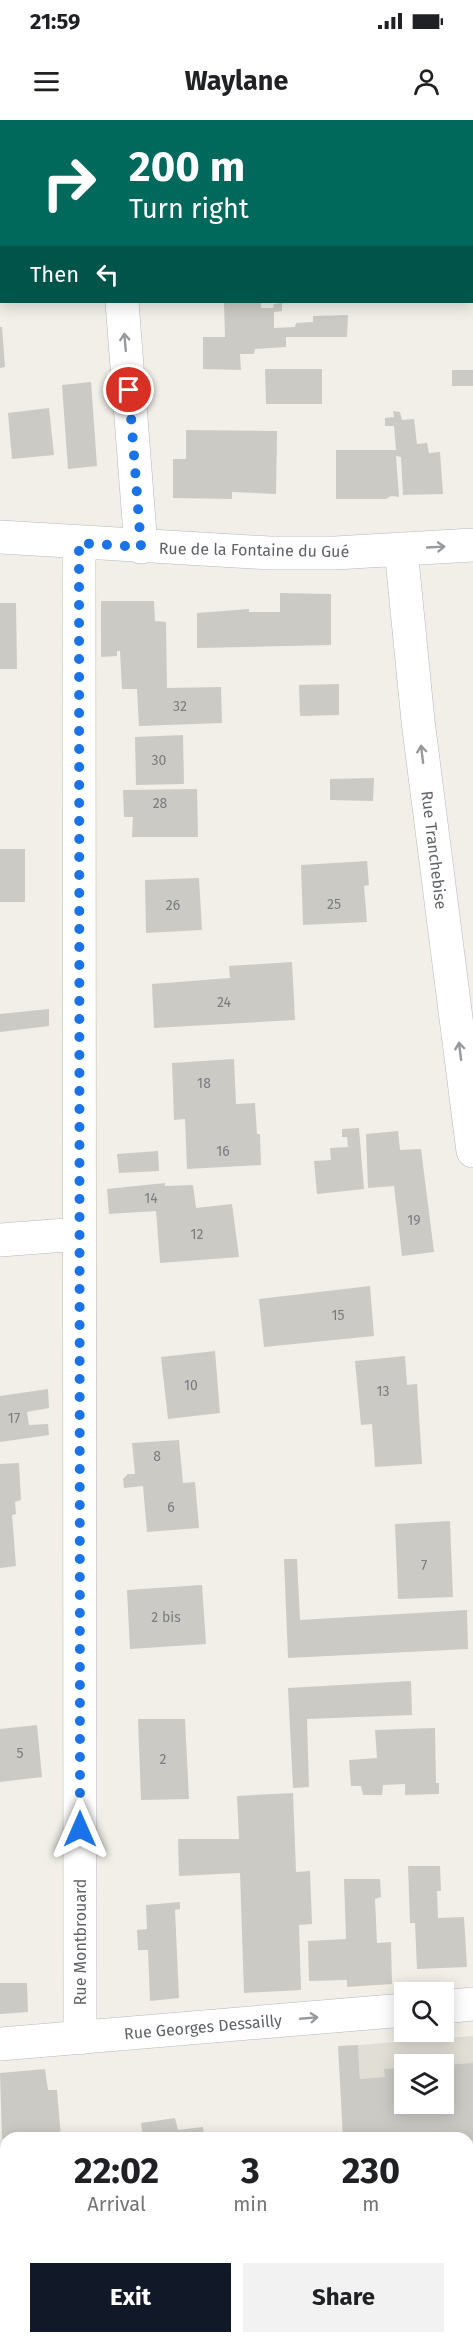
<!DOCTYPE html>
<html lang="en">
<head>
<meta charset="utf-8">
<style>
  :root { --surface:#fff; --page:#f2f2f2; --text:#202124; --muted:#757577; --accent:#111827 }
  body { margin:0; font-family:"Fira Sans",sans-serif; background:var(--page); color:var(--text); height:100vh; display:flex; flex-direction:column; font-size:22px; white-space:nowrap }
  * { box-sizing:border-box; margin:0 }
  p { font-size:20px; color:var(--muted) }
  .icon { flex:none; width:33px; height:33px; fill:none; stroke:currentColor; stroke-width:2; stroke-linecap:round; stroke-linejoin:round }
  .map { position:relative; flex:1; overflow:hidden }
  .details { position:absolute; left:0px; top:2012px; width:474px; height:212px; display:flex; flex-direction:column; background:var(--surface); border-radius:18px 18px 0 0; box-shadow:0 3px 15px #0003 }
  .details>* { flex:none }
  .banner { position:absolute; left:0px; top:0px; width:474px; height:183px; box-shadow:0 3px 15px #0003; background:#00695c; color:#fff; overflow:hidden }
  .buttons { position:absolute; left:394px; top:1862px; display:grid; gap:12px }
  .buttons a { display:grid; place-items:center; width:60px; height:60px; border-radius:0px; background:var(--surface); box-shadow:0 3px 15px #0003; font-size:30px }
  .pin { position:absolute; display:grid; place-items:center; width:51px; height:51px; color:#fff; margin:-26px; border:3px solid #fff; border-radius:50%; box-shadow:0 2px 6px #0007 }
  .me { position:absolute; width:66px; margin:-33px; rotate:0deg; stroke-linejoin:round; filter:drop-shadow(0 0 4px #0008) }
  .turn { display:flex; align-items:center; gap:21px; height:126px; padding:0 30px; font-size:27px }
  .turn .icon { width:78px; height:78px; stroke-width:2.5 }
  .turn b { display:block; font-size:42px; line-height:51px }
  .then { display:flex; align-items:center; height:57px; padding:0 30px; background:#0003; gap:12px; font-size:22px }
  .eta { display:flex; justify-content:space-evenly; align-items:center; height:102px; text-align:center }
  .eta b { font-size:36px; font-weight:700; line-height:42px }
  .action { display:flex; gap:12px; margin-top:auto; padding:12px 30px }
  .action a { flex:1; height:69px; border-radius:0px; background:var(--accent); color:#fff; font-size:24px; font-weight:700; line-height:69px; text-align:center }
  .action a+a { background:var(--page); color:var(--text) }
  .status { display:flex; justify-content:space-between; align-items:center; height:42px; padding:0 30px; background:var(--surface); direction:ltr }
  .status svg { height:16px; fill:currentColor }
  header { display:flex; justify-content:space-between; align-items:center; height:78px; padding:0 30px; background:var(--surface); font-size:27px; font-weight:700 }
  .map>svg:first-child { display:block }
</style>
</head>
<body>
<div class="status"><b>21:59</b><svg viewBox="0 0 49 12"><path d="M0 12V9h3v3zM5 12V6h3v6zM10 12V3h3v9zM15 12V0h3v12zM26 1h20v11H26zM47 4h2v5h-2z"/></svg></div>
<header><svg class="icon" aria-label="menu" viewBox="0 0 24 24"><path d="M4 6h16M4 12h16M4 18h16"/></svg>Waylane<svg class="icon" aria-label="person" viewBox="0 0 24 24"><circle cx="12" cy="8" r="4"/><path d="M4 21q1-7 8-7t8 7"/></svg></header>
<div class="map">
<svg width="473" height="2222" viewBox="0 0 473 2222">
  <rect width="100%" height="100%" fill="#f1efe8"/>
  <path fill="#e1ded6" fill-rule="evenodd" d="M473 1916V2222H376V2217H468V2018L364 2017 358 1925ZM405 1944H444V1983H405Z"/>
  <path fill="#cccac5" d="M224 182H261V188H273L274 184 282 183V191L274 192V208L295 207 296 203 313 202V196L348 195 347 217H286V227L255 229 254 234H240L241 250 203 249V217H225Z
    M0 207H2L5 247 0 248Z
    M265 249H322V284H266Z
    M452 250H473V266H452Z
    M91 262 97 346 68 349 62 265Z
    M49 288 54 335 12 339 8 293Z
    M393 291 400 292 402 300 414 299 417 324 427 323 429 333 440 332 443 374 403 375 401 337 396 336 399 377 391 376 386 379H336V330H396L394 306H385V298L394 297Z
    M186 310 277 311 276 374 232 372V379L173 378V339H186Z
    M280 473 331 474V525L197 528V493L249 489V492H280Z
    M101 481H154L155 501 166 502 167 568 221 567 222 603 139 606 137 569H122L120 531H117V536L101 537Z
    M0 483H16L17 549H0Z
    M339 564V595L300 596 299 565Z
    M183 615 184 664 136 665 135 617Z
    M374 658 373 681 330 680V659Z
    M197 669 198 717H132L133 697H124L123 670Z
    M0 729H25V782H0Z
    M367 741 369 765 364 766 367 802 303 805 301 745Z
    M199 758 202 810 146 813 145 760Z
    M292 842 295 900 154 908 152 864 230 858 229 846Z
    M49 889V906L0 912V894Z
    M234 939 236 984 255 983 257 1014H260L261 1045 187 1049 185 999 174 1000 172 943Z
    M359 1008 364 1069 317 1074 314 1041 331 1040 330 1028 348 1027 347 1017H342V1009Z
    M398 1011 400 1030 421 1029 434 1132 402 1136 394 1066 368 1068 366 1014Z
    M158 1031 159 1051 119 1053 117 1034Z
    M165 1063V1066L193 1065 196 1088 232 1084 239 1137 160 1143 156 1091 109 1094 107 1069Z
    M370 1166 374 1216 264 1227 259 1179Z
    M215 1231 220 1293 168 1299 161 1237Z
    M405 1236 407 1265 417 1264 422 1344 375 1347 372 1304 361 1305 355 1241Z
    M48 1269 49 1288 27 1292 29 1305 48 1304 49 1315 0 1322V1276Z
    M179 1320 183 1363 195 1362 199 1408 147 1412 143 1366 124 1368 123 1359 128 1354H135L132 1323Z
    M19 1343 21 1380 15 1382 16 1394 12 1395 16 1446 0 1448V1344Z
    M450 1401 453 1477 398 1479 395 1404Z
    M284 1439H297L300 1500 467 1490 468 1529 288 1538Z
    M202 1465 206 1524 130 1529 127 1470Z
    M411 1561 412 1595 307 1599 309 1667 293 1668 288 1568Z
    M138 1599H185L189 1679 141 1680Z
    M37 1605 42 1657 0 1662V1609Z
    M435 1608 436 1663H439V1674L405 1675V1664L383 1665 382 1675H363L361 1666H351L349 1640 377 1638 375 1610Z
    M293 1673 296 1752 310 1751 312 1804 299 1805 301 1870 244 1873 240 1753 179 1756 178 1719H239L237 1676Z
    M408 1746H440L441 1771H437L438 1798 464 1797 467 1847 417 1849 415 1803H410Z
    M344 1759H380L381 1777 375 1779 377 1823 391 1822 392 1864 347 1867V1860L309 1861 308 1821 346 1819Z
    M180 1782V1789L175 1790 179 1878 150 1881 148 1830H138L137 1810 147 1809 146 1785Z
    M0 1863H27L28 1892 0 1894Z
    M358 1925 360 1959 385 1957 384 1949 405 1948V1983H444V1945L473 1943V2020H468V2018H343L338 1926Z
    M45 1949 48 1970H57L61 2018 43 2016 2 2019 0 1953Z
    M175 1998 178 2010 203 2007 204 2018H143L141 2003Z
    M45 2217H102V2222H46Z
    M376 2217H440V2222H376Z"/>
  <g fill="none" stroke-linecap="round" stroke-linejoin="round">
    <g stroke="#b5b8bc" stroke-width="34">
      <path id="minor" d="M107 0V2
        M122 182 141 427
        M0 417 270 433H335L473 425
        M79 423 80 1918
        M401 429 418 601 473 1031
        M0 1120 79 1114
        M444 1887 473 1884
        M0 1924 405 1890"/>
    </g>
    <use href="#minor" stroke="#fff" stroke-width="33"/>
  </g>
  <defs><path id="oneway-shaft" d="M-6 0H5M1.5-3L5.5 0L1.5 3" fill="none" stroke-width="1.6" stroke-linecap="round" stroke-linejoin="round" transform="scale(1.5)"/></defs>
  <g stroke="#979a9d">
    <use href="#oneway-shaft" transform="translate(125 222) rotate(-95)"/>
    <use href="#oneway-shaft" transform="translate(436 427) rotate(-3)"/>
    <use href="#oneway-shaft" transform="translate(422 634) rotate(-97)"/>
    <use href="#oneway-shaft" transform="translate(460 931) rotate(-97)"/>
    <use href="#oneway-shaft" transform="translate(309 1898) rotate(-5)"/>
  </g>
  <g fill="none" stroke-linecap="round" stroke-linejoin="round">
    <path stroke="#1a73e8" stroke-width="10" stroke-dasharray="0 18" d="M80 1709 79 423 141 427 129 270"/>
  </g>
  <g text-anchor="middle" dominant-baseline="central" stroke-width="4.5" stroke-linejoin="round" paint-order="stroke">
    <g font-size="14" fill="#7a7d7f">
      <text x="180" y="586">32</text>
      <text x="159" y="640">30</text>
      <text x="160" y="683">28</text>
      <text x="334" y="784">25</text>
      <text x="173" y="785">26</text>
      <text x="224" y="882">24</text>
      <text x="204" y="963">18</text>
      <text x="223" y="1031">16</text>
      <text x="151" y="1078">14</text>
      <text x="414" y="1100">19</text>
      <text x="197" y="1114">12</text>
      <text x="338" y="1195">15</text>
      <text x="191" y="1265">10</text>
      <text x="383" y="1271">13</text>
      <text x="14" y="1298">17</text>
      <text x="157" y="1336">8</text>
      <text x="171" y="1387">6</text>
      <text x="424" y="1445">7</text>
      <text x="166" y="1497">2 bis</text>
      <text x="20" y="1633">5</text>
      <text x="163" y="1639">2</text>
    </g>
    <g font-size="16" fill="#5f6368" stroke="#fff">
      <text transform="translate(254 430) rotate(1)">Rue de la Fontaine du Gué</text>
      <text transform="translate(434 730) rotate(83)">Rue Tranchebise</text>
      <text transform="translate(80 1822) rotate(-90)">Rue Montbrouard</text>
      <text transform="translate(203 1907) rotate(-5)">Rue Georges Dessailly</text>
    </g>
  </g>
</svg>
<div class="buttons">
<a><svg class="icon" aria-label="search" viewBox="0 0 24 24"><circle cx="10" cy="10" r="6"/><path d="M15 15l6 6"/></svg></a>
<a><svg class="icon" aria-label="layers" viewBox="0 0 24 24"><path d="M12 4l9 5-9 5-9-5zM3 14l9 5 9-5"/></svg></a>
</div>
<div class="pin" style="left:129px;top:270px;background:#d93025"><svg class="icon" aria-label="arrive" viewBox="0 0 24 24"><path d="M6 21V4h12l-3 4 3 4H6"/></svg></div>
<svg class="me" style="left:80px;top:1709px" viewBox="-20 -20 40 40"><path d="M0-17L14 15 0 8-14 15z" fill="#1a73e8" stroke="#fff" stroke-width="4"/></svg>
<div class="banner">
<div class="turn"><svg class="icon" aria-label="right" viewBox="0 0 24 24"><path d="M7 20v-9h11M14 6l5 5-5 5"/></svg><div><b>200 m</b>Turn right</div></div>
<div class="then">Then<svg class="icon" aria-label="left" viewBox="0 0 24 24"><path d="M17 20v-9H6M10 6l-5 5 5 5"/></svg></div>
</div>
<section class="details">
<div class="eta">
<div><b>22:02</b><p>Arrival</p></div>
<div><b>3</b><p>min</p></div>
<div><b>230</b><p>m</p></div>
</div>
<div class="action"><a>Exit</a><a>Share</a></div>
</section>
</div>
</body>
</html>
